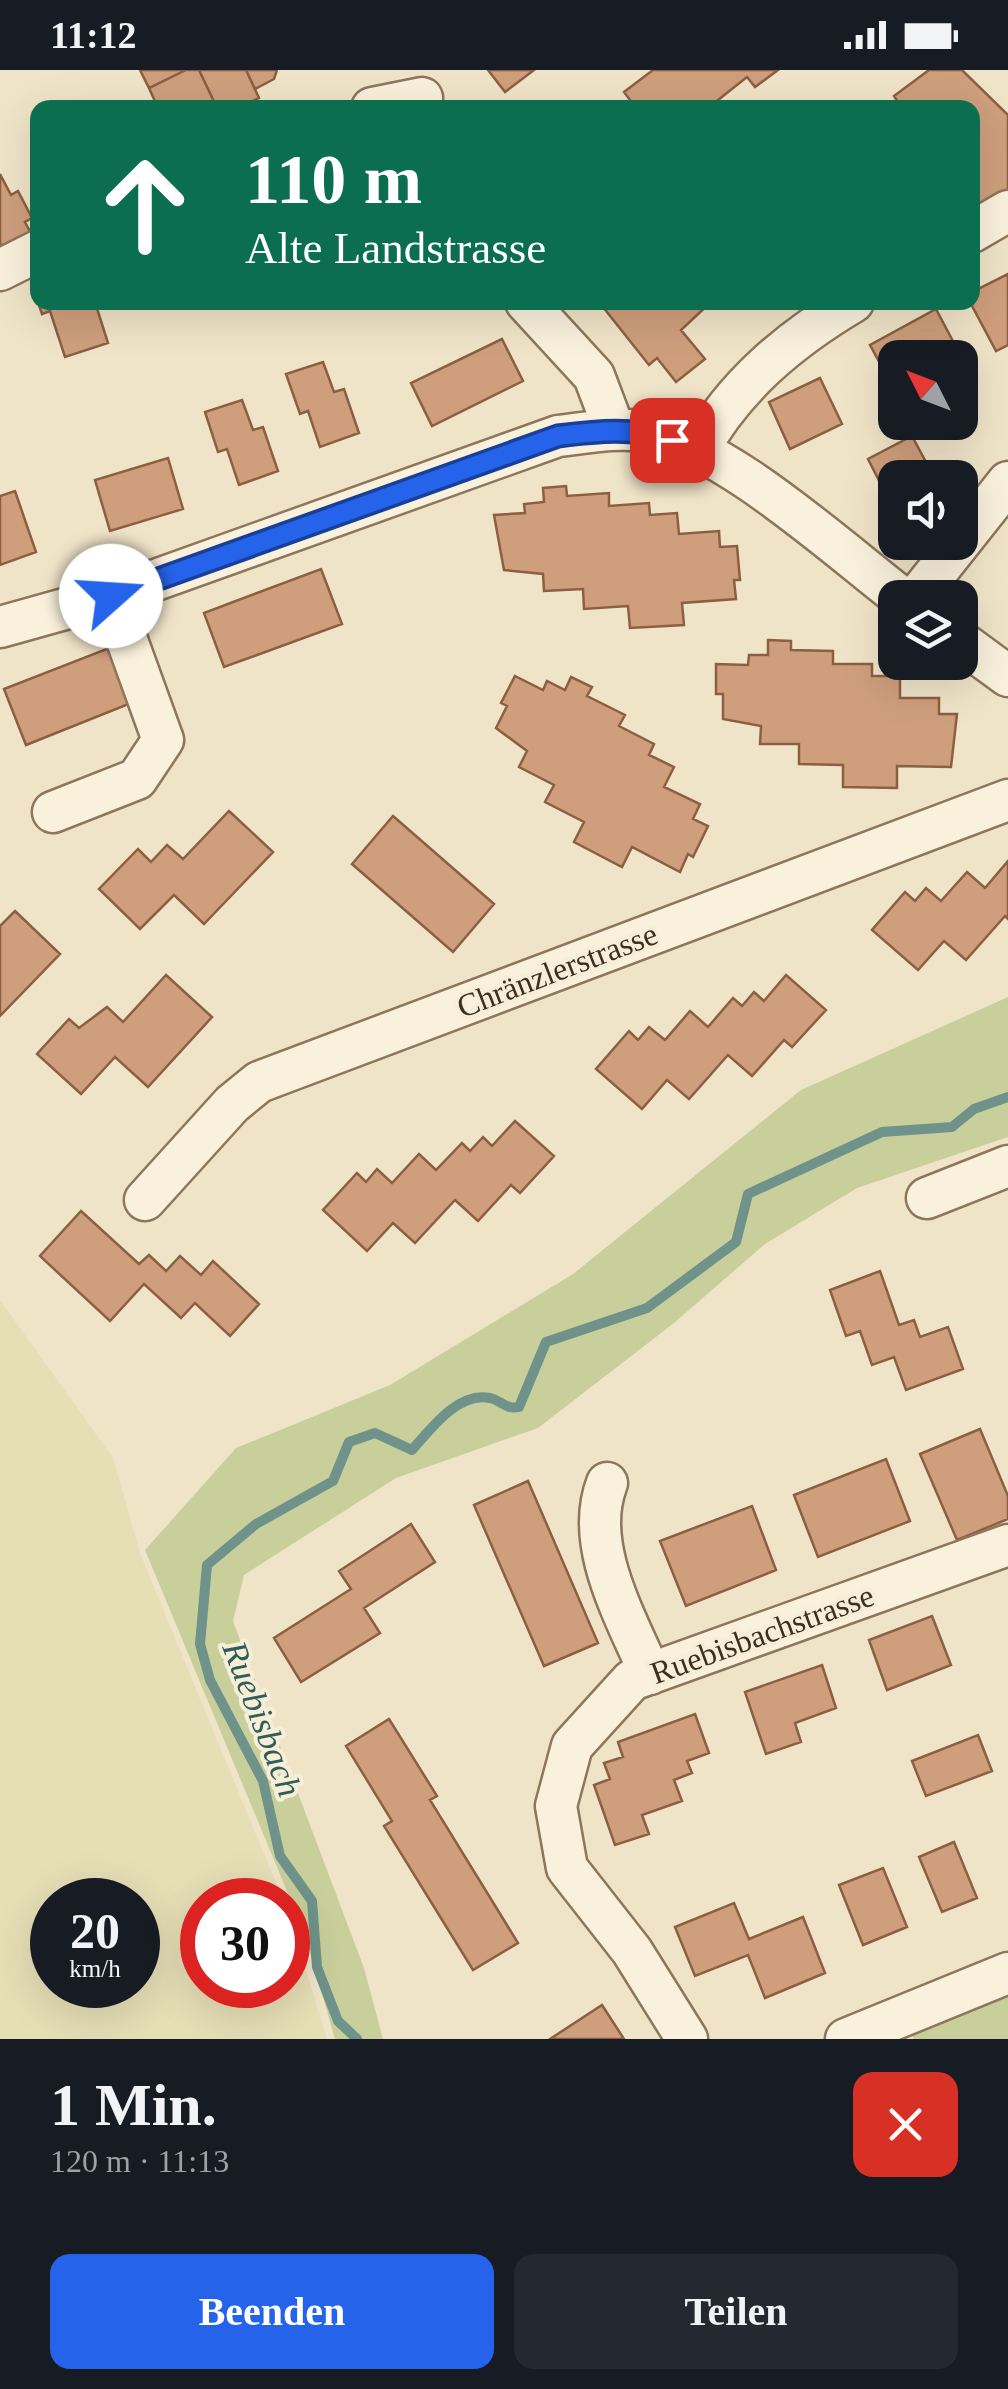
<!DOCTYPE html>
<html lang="de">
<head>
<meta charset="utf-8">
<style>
  :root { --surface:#171b24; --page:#242831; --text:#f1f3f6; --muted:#9ea1a6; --accent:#2563eb }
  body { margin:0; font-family:"Times New Roman",serif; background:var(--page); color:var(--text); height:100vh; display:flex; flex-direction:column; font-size:38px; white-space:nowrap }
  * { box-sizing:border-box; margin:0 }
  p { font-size:32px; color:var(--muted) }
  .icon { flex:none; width:55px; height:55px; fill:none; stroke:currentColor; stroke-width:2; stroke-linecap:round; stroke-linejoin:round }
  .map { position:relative; height:1969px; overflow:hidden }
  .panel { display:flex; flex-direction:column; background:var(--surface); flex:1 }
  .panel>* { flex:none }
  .hud { position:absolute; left:30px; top:30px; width:950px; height:210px; border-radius:20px; box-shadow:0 10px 40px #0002; background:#0b6e4f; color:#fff; overflow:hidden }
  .needle { width:65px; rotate:312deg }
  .fabs { position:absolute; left:878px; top:270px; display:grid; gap:20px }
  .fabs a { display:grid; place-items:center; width:100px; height:100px; border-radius:20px; background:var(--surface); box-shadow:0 10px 40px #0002; font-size:50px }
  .speed { position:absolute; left:30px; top:1808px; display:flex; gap:20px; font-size:50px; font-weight:700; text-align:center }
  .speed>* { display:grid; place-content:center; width:130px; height:130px; border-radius:50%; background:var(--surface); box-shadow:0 10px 40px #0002; line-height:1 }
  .speed small { font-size:25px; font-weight:400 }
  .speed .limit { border:15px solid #d22; background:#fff; color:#111 }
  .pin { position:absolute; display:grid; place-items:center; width:85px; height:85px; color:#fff; margin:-42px; border-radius:20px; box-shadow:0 5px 15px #0006 }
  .me { position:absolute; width:110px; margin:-55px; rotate:71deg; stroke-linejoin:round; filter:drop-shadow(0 0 8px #0008) }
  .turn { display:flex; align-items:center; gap:35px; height:210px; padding:0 50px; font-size:45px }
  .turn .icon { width:130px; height:130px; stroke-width:2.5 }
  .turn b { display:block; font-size:70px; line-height:85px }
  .round { display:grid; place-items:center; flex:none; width:105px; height:105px; border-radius:20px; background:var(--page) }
  .summary { display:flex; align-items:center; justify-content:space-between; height:170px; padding:0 50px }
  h1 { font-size:60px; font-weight:600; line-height:75px }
  .button { display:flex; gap:20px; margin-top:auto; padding:20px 50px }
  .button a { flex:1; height:115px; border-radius:20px; background:var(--accent); color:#fff; font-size:40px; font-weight:600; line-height:115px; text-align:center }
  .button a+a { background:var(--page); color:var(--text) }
  .status { display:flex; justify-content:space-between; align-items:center; height:70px; padding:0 50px; background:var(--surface); direction:ltr }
  .status svg { height:28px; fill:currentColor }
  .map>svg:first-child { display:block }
</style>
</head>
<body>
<div class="status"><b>11:12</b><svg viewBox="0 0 49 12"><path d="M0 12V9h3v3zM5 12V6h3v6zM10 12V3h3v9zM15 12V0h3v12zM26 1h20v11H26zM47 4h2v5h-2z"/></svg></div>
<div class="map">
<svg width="1008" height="1969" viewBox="0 0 1008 1969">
  <rect width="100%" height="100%" fill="#f0e4c8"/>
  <path fill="#e6deb5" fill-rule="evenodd" d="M0 1230 113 1388 140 1483 283 1830H202V1915H288V1841L327 1969H0ZM52 1830H138V1915H52Z"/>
  <path fill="#c9cf9b" d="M1008 927V1067L857 1118 765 1174 674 1253 538 1358 396 1408 244 1505 233 1551 364 1898 383 1969H335L304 1862 145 1480 236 1378 390 1315 573 1204 801 1020Z
    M1008 1927V1969H914L912 1965Z"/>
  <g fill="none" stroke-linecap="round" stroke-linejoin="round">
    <path stroke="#6f938a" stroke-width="10" d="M357 1969 338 1951 317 1897 312 1831 280 1786 263 1711 210 1610 200 1574 207 1495 256 1454 333 1411 349 1372 375 1363 412 1380C430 1360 458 1321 490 1328 502 1331 506 1340 519 1337L546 1272 647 1238 736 1172 748 1124 882 1062 952 1057 974 1039 1008 1027"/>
  </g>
  <path fill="#cf9f7d" stroke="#8d5f41" stroke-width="2.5" d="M140 0H186L149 18Z
    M186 0H199L217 38H158L149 18Z
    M199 0H246L259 28 239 38H217Z
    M246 0H277L274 9 255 19Z
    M488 0H534L505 22Z
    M653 0H778L755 17 747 7 708 38H636L624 22Z
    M929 0H962L1008 45V121L976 136 972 131V38H902L894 26Z
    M0 104 11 125 18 121 32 148 25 152 36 173 8 188 0 173Z
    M1008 204V275L996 281 970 232 972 222Z
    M38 232H95L108 273 65 287 50 241 42 244Z
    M599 232H656L660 236 664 232H711L681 260 705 289 676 312 657 288 649 295Z
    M936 239 965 294 960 297V288H895V321L870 275Z
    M502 269 523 311 432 356 411 313Z
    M323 292 334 322 344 319 359 363 320 377 308 341 300 344 286 304Z
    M820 308 842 354 790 379 769 332Z
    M242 330 253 360 263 357 278 401 239 415 227 379 218 382 205 342Z
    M912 366 934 407 895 408V427L889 430 868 389Z
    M168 388 183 439 110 461 95 410Z
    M566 416 567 426 609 423V436L649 433 650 445 677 443 679 464 719 461 720 477 737 476 740 510H734L736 529 682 533 684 555 630 558 628 536 584 539 583 519 544 521 543 504 504 500 494 445 525 443 524 434 544 432 543 418Z
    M15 421 36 482 0 495V426Z
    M321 499 342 554 224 597 204 543Z
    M768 570 791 571V580L833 581V594H872V606H900V628H939V644H957L951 697 897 696V718L843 717V695L799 694V674H760L761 656 723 649V624H716V594L748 595 749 585H768Z
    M109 578 131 633 26 675 4 619Z
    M515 606 543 620 547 611 565 620 571 607 592 617 587 626 625 645 619 656 654 674 649 685 674 697 664 717 700 734 693 749 708 756 693 787 688 784 680 802 632 777 622 797 574 772 584 752 545 732 554 715 519 697 527 681 496 658 507 636 501 633Z
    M229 741 273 782 204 854 174 825 140 859 99 819 138 779 151 792 167 775 183 789Z
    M393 746 494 834 453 882 352 794Z
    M1008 791V849L1005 846 966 890 944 871 918 900 872 860 905 822 915 831 926 818 941 831 967 802 985 818Z
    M15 841 60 884 0 946V856Z
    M166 905 212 947 148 1017 115 987 81 1024 37 984 69 949 79 958 107 937 123 952Z
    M786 905 826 940 792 977 784 970 752 1006 728 985 689 1029 667 1010 642 1039 596 999 629 961 638 970 649 957 665 970 690 941 708 957 733 928 742 936 754 922 764 931Z
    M515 1051 554 1086 520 1123 511 1115 478 1151 455 1130 415 1173 393 1153 367 1181 323 1140 357 1103 366 1112 377 1099 392 1113 419 1084 436 1100 462 1073 470 1081 483 1067 492 1076Z
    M81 1141 139 1194 149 1185 166 1201 180 1186 201 1205 213 1191 259 1234 230 1266 195 1233 181 1248 144 1214 110 1251 40 1186Z
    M880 1201 899 1255 914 1250 920 1267 948 1257 963 1299 906 1320 894 1287 872 1295 860 1261 846 1266 830 1220Z
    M980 1359 1008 1426V1449L957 1470 920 1384Z
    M886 1389 910 1451 818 1487 794 1425Z
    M528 1411 598 1573 544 1596 474 1435Z
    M752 1436 776 1500 686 1536 660 1471Z
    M411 1454 435 1492 364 1538 380 1563 301 1612 274 1568 351 1519 339 1501Z
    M932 1546 951 1595 887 1620 869 1570Z
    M822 1595 836 1638 795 1653 801 1672 766 1684 745 1622Z
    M695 1644 709 1683 687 1691 692 1703 674 1710 682 1731 642 1745 649 1764 615 1775 594 1715 610 1709 604 1693 623 1687 618 1672Z
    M389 1649 437 1726 430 1730 518 1873 473 1900 384 1756 392 1751 346 1676Z
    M978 1665 992 1701 926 1726 912 1691Z
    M954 1772 977 1828 942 1842 919 1787Z
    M883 1798 907 1857 863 1875 839 1815Z
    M734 1833 749 1869 803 1847 825 1903 765 1928 748 1885 695 1906 675 1857Z
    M602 1935 624 1969H550Z"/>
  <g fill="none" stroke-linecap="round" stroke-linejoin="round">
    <g stroke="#8d765c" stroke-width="45">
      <path id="minor" d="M372 38 422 28
        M972 162 1008 141
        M0 200 38 181
        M526 232 594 306 614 359
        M698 381C734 316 789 270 853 232
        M916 528 1008 412
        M0 557 111 526 558 366C586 363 614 357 643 361 720 371 838 479 902 528
        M960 571 1008 606
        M53 742 137 709 163 670 111 526
        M927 1128 1008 1096
        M145 1130 232 1034 259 1012 1008 730
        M607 1413C583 1475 626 1547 650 1604
        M687 1969 632 1881 567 1798 556 1736 572 1676 632 1610 1008 1475
        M846 1969 1008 1903"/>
    </g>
    <use href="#minor" stroke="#faf1dc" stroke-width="40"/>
  </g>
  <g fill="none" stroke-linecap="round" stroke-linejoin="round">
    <g stroke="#184099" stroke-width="25">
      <path id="route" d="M111 526 558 366C598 361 633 357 672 370"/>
    </g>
    <use href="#route" stroke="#2563eb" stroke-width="18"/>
  </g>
  <g text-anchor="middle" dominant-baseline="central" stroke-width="8" stroke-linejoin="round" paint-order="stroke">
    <g font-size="32" fill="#3d2e20" stroke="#f7eed8">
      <text transform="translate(557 900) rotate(-21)">Chränzlerstrasse</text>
      <text transform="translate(762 1564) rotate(-20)">Ruebisbachstrasse</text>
    </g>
    <g font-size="35" font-style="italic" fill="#2f5d5a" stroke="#f7eed8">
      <text transform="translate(262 1649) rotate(69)">Ruebisbach</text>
    </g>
  </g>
</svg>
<div class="fabs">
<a><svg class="needle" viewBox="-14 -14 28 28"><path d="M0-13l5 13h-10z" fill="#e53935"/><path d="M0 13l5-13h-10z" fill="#9ea1a6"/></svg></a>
<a><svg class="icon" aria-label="sound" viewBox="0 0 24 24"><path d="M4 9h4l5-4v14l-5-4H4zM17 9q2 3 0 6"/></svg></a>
<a><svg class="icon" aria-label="layers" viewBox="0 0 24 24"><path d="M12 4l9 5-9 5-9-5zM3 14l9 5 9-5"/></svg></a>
</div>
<div class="speed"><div>20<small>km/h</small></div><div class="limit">30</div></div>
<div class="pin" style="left:672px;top:370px;background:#d93025"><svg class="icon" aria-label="arrive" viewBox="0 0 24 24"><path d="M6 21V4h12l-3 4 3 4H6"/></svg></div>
<svg class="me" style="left:111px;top:526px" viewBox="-20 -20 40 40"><circle r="19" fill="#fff"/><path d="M0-13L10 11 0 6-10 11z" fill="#2563eb"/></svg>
<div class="hud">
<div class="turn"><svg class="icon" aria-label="ahead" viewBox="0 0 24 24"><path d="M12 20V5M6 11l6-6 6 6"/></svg><div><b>110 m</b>Alte Landstrasse</div></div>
</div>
</div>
<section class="panel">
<div class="summary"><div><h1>1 Min.</h1><p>120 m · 11:13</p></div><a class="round" style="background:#d93025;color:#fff"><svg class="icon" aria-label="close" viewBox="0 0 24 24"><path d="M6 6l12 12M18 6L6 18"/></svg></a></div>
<div class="button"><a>Beenden</a><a>Teilen</a></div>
</section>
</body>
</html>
